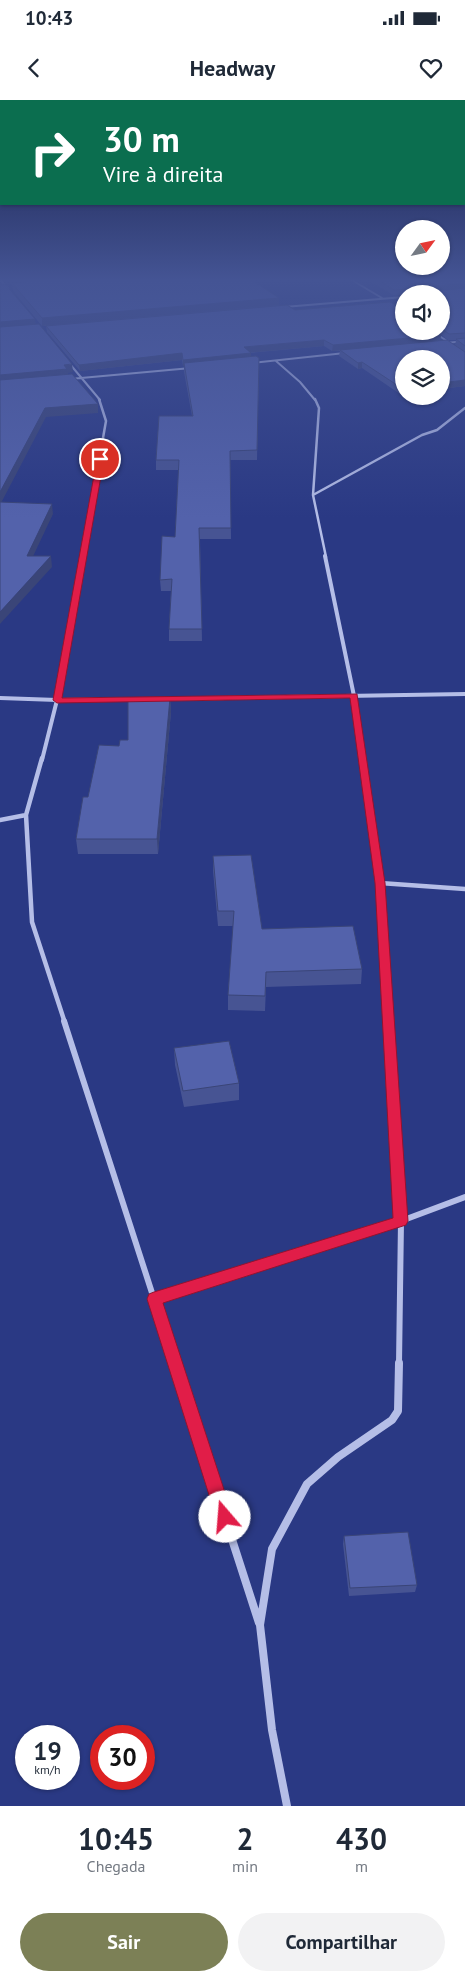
<!DOCTYPE html>
<html lang="pt">
<head>
<meta charset="utf-8">
<style>
  :root { --surface:#fff; --page:#f2f2f3; --text:#1f2937; --muted:#747a83; --accent:#7c8056 }
  body { margin:0; font-family:"PT Sans",sans-serif; background:var(--page); color:var(--text); height:100vh; display:flex; flex-direction:column; font-size:19px; white-space:nowrap }
  * { box-sizing:border-box; margin:0 }
  p { font-size:16px; color:var(--muted) }
  .icon { flex:none; width:28px; height:28px; fill:none; stroke:currentColor; stroke-width:2; stroke-linecap:round; stroke-linejoin:round }
  .map { position:relative; height:1706px; overflow:hidden }
  .panel { display:flex; flex-direction:column; background:var(--surface); flex:1 }
  .panel>* { flex:none }
  .hud { position:absolute; left:0px; top:0px; width:465px; height:105px; box-shadow:0 1px 4px #0004; background:#0b6e4f; color:#fff; overflow:hidden }
  .needle { width:32px; rotate:57deg }
  .tools { position:absolute; left:395px; top:120px; display:grid; gap:10px }
  .tools a { display:grid; place-items:center; width:55px; height:55px; border-radius:50%; background:var(--surface); box-shadow:0 1px 4px #0004; font-size:25px }
  .speed { position:absolute; left:15px; top:1625px; display:flex; gap:10px; font-size:25px; font-weight:700; text-align:center }
  .speed>* { display:grid; place-content:center; width:65px; height:65px; border-radius:50%; background:var(--surface); box-shadow:0 1px 4px #0004; line-height:1 }
  .speed small { font-size:12px; font-weight:400 }
  .speed .limit { border:8px solid #d22; background:#fff; color:#111 }
  .pin { position:absolute; display:grid; place-items:center; width:42px; height:42px; color:#fff; margin:-21px; border:2px solid #fff; border-radius:50%; box-shadow:0 1px 5px #0007 }
  .me { position:absolute; width:55px; margin:-28px; rotate:342deg; stroke-linejoin:round; filter:drop-shadow(0 0 4px #0008) }
  .turn { display:flex; align-items:center; gap:18px; height:105px; padding:0 20px; font-size:22px }
  .turn .icon { width:65px; height:65px; stroke-width:2.5 }
  .turn b { display:block; font-size:35px; line-height:42px }
  .eta { display:flex; justify-content:space-evenly; align-items:center; height:85px; text-align:center }
  .eta b { font-size:30px; font-weight:600; line-height:35px }
  .cta { display:flex; gap:10px; margin-top:auto; padding:10px 20px }
  .cta a { flex:1; height:58px; border-radius:30px; background:var(--accent); color:#fff; font-size:20px; font-weight:600; line-height:58px; text-align:center }
  .cta a+a { background:var(--page); color:var(--text) }
  .status { display:flex; justify-content:space-between; align-items:center; height:35px; padding:0 25px; background:var(--surface); direction:ltr }
  .status svg { height:14px; fill:currentColor }
  header { display:flex; justify-content:space-between; align-items:center; height:65px; padding:0 20px; background:var(--surface); font-size:22px; font-weight:600 }
  .map>svg:first-child { display:block }
</style>
</head>
<body>
<div class="status"><b>10:43</b><svg viewBox="0 0 49 12"><path d="M0 12V9h3v3zM5 12V6h3v6zM10 12V3h3v9zM15 12V0h3v12zM26 1h20v11H26zM47 4h2v5h-2z"/></svg></div>
<header><svg class="icon" aria-label="back" viewBox="0 0 24 24"><path d="M15 5l-7 7 7 7"/></svg>Headway<svg class="icon" aria-label="heart" viewBox="0 0 24 24"><path d="M12 20l-8-8c-3-5 5-10 8-4 3-6 11-1 8 4z"/></svg></header>
<div class="map">
<svg width="465" height="1706" viewBox="0 0 465 1706">
  <rect width="100%" height="100%" fill="#2a3984"/>
  <g fill="none" stroke-linecap="round" stroke-linejoin="round">
    <path stroke="#b5bee7" stroke-width="2" d="M350 179 382 198
      M0 180 8 188
      M284 207 404 197
      M432 231 450 243
      M446 243 465 241
      M276 261 300 282 315 300
      M69 263 100 300
      M252 263 345 253
      M70 279 191 268"/>
    <path stroke="#b5bee7" stroke-width="2.5" d="M315 299 319 308 313 395 326 457
      M313 395 422 335 437 330 465 308
      M82 457 106 321 99 299"/>
    <path stroke="#b5bee7" stroke-width="4" d="M325 456 354 596 363 660
      M0 598 57 600 135 599
      M166 599 465 594
      M42 660 57 600 82 456"/>
    <path stroke="#b5bee7" stroke-width="4.5" d="M42 658 26 715 32 822 65 923
      M363 658 380 783 389 923
      M0 720 26 715
      M380 783 465 789"/>
    <path stroke="#b5bee7" stroke-width="6" d="M64 921 154 1199
      M389 921 401 1121 399 1264
      M175 1264 154 1199 401 1121 465 1097"/>
    <path stroke="#b5bee7" stroke-width="8" d="M175 1263 259 1523
      M287 1706 272 1630 260 1525 272 1449 307 1384 338 1357 392 1320 398 1311 399 1263"/>
  </g>
  <path fill="#475493" fill-rule="evenodd" d="M3 179H250L279 205 295 210 399 206V201H402L401 200 402 195H393L367 179H465V286L441 289 404 259V293L400 294 362 268 358 269 339 256 340 251H332L324 246 250 253 251 256 259 258 257 360H230L231 439H200L202 541H169V529L171 491H161L160 480 175 437 179 370H156V360L192 316 184 272V266H183L182 260 80 271 47 232 46 226H42L13 191 12 185H8ZM404 194H441V231H404ZM438 232 448 240H456L455 245 440 240 441 235Z
    M170 598 171 612 158 754H78L76 739 88 697 119 646 128 640Z
    M213 756 262 829 362 869 361 884 266 887 265 911 228 910V895L233 826H218L213 771Z
    M174 948 239 983V1000L184 1007 175 965Z
    M344 1436 417 1485 415 1492 349 1496 343 1444Z"/>
  <path fill="#3a4578" d="M8 179H82L12 183V185H8Z
    M465 183V189L438 191 436 189 438 186Z
    M279 198V205L42 226V218Z
    M35 219 36 227 0 230V222Z
    M441 235 440 241 332 251 333 245Z
    M324 240V246L244 253V247Z
    M182 253V260L80 271 79 265Z
    M251 253V259L184 263V266H183V260Z
    M362 262V268L358 269V263Z
    M72 264 73 272 68 273V277L0 284V275Z
    M465 280V286L441 289V283Z
    M400 287H404V293L400 294Z
    M98 304V313L46 317 0 405V392L45 308Z
    M52 404 53 414 28 467 27 456Z
    M51 456 52 467 0 524V512Z
    M170 598 171 612 158 754 157 739Z"/>
  <path fill="#5362ab" stroke="#3a4578" d="M60 179H250L279 198 42 218 12 183Z
    M377 179H465V183L438 186 436 189 439 191 465 188V233L449 234 441 228V194H404L407 193 406 189 394 190Z
    M0 184H5L35 219 0 222Z
    M390 202 404 209V231H436L441 235 333 245 324 240 244 247 251 253 183 260 182 253 79 265 46 226 287 205 295 210Z
    M39 224 72 264 64 265 67 269 0 275V227Z
    M465 238V246L456 239Z
    M447 240 465 252V280L441 283V259H404V287H400L362 262 358 263 340 250Z
    M256 256 259 258 257 350 230 351 231 428H199L202 529H169L172 479 160 480 162 436 175 437 179 360H156L159 316H193L184 263Z
    M72 274 98 304 45 308 0 392V280Z
    M0 402 52 404 27 456H51L0 512Z
    M170 598 157 739H76L83 697H88L99 645 119 646 120 640H128V599Z
    M251 755 262 829 353 826 362 869 266 872 265 896 228 895 234 811H218L213 756Z
    M229 941 239 983 183 991 174 948Z
    M408 1432 417 1485 350 1488 344 1436Z"/>
  <linearGradient id="sky" x2="0" y2="1"><stop stop-color="#171f49"/><stop offset="0.43" stop-color="#445494"/><stop offset="1" stop-color="#445494" stop-opacity="0"/></linearGradient>
  <rect width="465" height="418" fill="url(#sky)"/>
  <path fill="#e11d48" stroke="#92132f" d="M100 357 104 359 62 598 357 594 385 783 408 1121 406 1125 163 1203 233 1417 231 1423 225 1425 219 1423 216 1417 147 1199 149 1194 154 1192 393 1118 375 783 350 598 57 603 53 600 97 359Z"/>
</svg>
<div class="tools">
<a><svg class="needle" viewBox="-14 -14 28 28"><path d="M0-13l5 13h-10z" fill="#e53935"/><path d="M0 13l5-13h-10z" fill="#747a83"/></svg></a>
<a><svg class="icon" aria-label="sound" viewBox="0 0 24 24"><path d="M4 9h4l5-4v14l-5-4H4zM17 9q2 3 0 6"/></svg></a>
<a><svg class="icon" aria-label="layers" viewBox="0 0 24 24"><path d="M12 4l9 5-9 5-9-5zM3 14l9 5 9-5"/></svg></a>
</div>
<div class="speed"><div>19<small>km/h</small></div><div class="limit">30</div></div>
<div class="pin" style="left:100px;top:359px;background:#d93025"><svg class="icon" aria-label="arrive" viewBox="0 0 24 24"><path d="M6 21V4h12l-3 4 3 4H6"/></svg></div>
<svg class="me" style="left:225px;top:1417px" viewBox="-20 -20 40 40"><circle r="19" fill="#fff"/><path d="M0-13L10 11 0 6-10 11z" fill="#e11d48"/></svg>
<div class="hud">
<div class="turn"><svg class="icon" aria-label="right" viewBox="0 0 24 24"><path d="M7 20v-9h11M14 6l5 5-5 5"/></svg><div><b>30 m</b>Vire à direita</div></div>
</div>
</div>
<section class="panel">
<div class="eta">
<div><b>10:45</b><p>Chegada</p></div>
<div><b>2</b><p>min</p></div>
<div><b>430</b><p>m</p></div>
</div>
<div class="cta"><a>Sair</a><a>Compartilhar</a></div>
</section>
</body>
</html>
